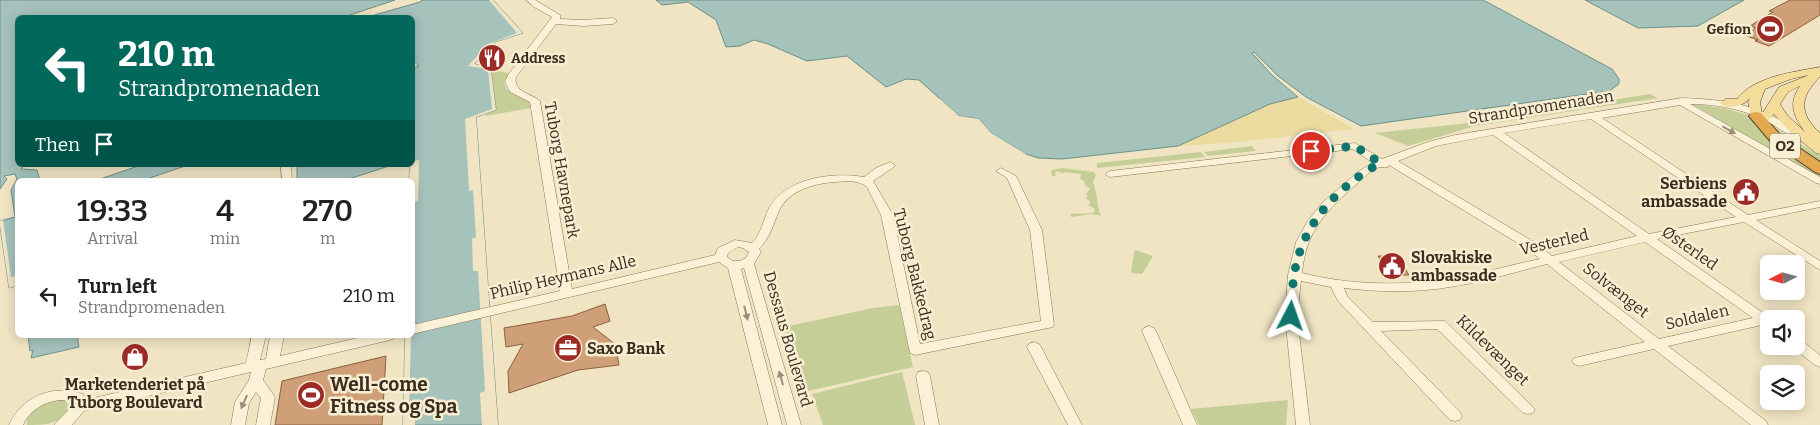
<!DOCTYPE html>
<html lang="en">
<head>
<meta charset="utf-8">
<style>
  :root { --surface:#fff; --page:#f2f2f2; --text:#202124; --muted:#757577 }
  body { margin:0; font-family:Bitter,serif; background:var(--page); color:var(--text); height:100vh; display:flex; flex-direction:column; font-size:19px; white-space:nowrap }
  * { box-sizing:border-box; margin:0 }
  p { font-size:16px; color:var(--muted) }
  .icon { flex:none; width:28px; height:28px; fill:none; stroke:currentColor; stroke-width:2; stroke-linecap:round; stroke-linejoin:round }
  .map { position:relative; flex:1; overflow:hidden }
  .drawer { position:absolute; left:15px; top:178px; width:400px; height:160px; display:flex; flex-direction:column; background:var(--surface); border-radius:8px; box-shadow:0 2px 12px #0003 }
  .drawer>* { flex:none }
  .hud { position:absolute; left:15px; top:15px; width:400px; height:152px; border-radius:8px; box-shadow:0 2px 12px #0003; background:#00695c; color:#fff; overflow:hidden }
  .needle { width:32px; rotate:264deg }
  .controls { position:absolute; left:1760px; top:255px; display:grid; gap:10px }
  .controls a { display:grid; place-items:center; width:45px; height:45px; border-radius:8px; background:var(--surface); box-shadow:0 2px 12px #0003; font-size:25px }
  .pin { position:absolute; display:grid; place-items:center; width:42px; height:42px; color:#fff; margin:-21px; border:2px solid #fff; border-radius:50%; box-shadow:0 1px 5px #0007 }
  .me { position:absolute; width:55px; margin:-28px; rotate:4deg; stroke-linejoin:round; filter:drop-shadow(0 0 4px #0008) }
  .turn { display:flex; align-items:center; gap:18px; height:105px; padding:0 20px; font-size:22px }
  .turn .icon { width:65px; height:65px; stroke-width:2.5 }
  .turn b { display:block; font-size:35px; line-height:42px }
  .then { display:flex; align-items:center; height:48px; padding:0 20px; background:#0003; gap:10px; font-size:19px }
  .eta { display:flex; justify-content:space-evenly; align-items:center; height:85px; text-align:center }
  .eta b { font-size:30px; font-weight:600; line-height:35px }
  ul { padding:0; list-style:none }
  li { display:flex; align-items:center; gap:15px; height:65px; padding:0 20px }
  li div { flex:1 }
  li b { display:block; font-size:19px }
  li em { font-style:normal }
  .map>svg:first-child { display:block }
</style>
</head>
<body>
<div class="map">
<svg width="1820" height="425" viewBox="0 0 1820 425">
  <rect width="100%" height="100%" fill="#f0e4c3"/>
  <path fill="#c5ce97" d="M491 70 509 73 504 82 506 89 529 101 531 108 486 116V113L496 110Z
    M1650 94 1658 98 1475 126 1408 146 1375 133 1460 124Z
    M1692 104 1724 108 1748 115 1820 173V178Z
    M1767 123 1820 156V164L1795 144H1787Z
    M1252 146 1256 151 1208 156 1204 152Z
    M1201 152 1205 157 1097 168V163Z
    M1062 168 1094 172 1096 175 1093 182C1098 194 1096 204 1101 216L1091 214 1071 217 1070 214 1093 213 1095 209 1088 205 1091 202 1085 198 1088 197 1086 194 1090 189 1085 185 1084 181 1080 179 1081 174 1064 172 1063 174 1057 171 1055 173 1056 176H1052L1051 170Z
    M1135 250 1153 256 1142 274 1132 273 1131 271Z
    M899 305 913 367 808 391 784 327 873 308Z
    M902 372 915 425H823L812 394Z
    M1288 400 1286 425H1199L1191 409Z
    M60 401H65L70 406C64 425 43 425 27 425V419C34 408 47 402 60 401Z"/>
  <path fill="#ecdb9f" d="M1298 97 1354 129 1226 143 1178 146 1270 104Z"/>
  <path fill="#a5c2bb" stroke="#6c9189" d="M0 0H395L341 18H18V165H25L21 169 37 170 40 180H18L17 294 16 286 9 288 0 226V221L15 217 11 190 17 179 15 174 4 176 7 179 0 189Z
    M422 0H493L523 33 495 42 474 64 493 67 491 70 496 110 476 117 498 425H403L405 335H412V180H406L409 179 410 165H412L413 68 419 66 413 61 412 18H364L420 2Z
    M656 0H1483L1612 69 1619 79V84L1609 91 1361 126 1306 97 1278 76 1254 52 1252 53 1273 76 1298 97 1270 104 1178 146 1062 159 1038 158 1026 154 991 133 979 119 959 116 919 80 906 79 886 87 847 56 807 61 768 44 754 40 740 46 726 47 716 20 688 2 662 5Z
    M1585 0H1744L1698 26 1638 28Z
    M141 165H188L144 180H97Z
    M297 165H392L346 180H297Z
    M28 335H77L79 347 31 358 33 350 30 351Z"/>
  <path fill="#f0e4c3" d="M489 0H493L523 33 495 42 474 64 493 67 491 70 496 110 476 117 498 425H482L480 393 485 391 478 271H473L472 239 476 237 473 190 469 191 465 119 492 109 488 69 468 66 488 44 517 33Z
    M940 99 959 116 979 119 991 133 1026 154 1023 155 1005 146 989 135 978 121 958 118 937 100Z
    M415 131 414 161 419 160 418 201 414 202 413 247 412 180H406L409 179 410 165H412L413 132Z
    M3 220 11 277 17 276V294L16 286 9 288 0 226V221Z
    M405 335H411L409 410 415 409V425H403Z"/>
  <path fill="#cfa078" stroke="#8b603e" d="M1790 0H1820V15L1769 46 1755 41 1758 40 1744 35 1756 28 1750 26 1773 12 1769 11Z
    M1378 256H1397L1409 275H1389Z
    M605 304 610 321 593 327 615 344 619 365 578 370 509 393 508 371 523 344 506 347 504 328 572 316Z
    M386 356 382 425H275L282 381Z"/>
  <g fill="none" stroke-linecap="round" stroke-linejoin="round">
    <g stroke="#8b7659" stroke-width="1">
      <path id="minor" d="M526 0H535L560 15V19L583 20 613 18 617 21 613 24 583 26 556 24 516 77C513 92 531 93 540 101L572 289 715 255 718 248 735 240 752 243C762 233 763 220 769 208 787 177 833 172 864 177L876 168 890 162 895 165 894 167 873 181 893 215 920 344 1041 321 1030 230 1007 178 996 171 1001 168 1016 176 1042 230 1054 324 1053 327 915 355 910 353 881 215 867 187C859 180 846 181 836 182 816 183 788 190 779 211 773 225 770 238 759 249L761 252 754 264 801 425H787L744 268 741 269 782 425H768L728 268 719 262 412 334V325L560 291 530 102 510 92 505 82 508 75 552 17 534 7ZM738 247 743 248 749 252 746 258 740 261H733L727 257 728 253Z
        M1682 98C1733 100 1758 105 1802 133L1803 135 1802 137C1791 139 1776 126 1767 121 1742 109 1717 104 1690 104L1820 177V184L1816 183 1680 105 1602 118 1748 215 1820 201V207L1756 220 1820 261V270L1744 222 1657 239 1772 319H1769V327L1762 325 1668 346 1766 421 1768 425H1751L1654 349 1579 366 1574 364 1572 361 1574 358 1645 342 1547 264C1515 272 1483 282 1450 287 1415 293 1379 292 1344 288L1347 296 1373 322 1445 321 1535 409 1533 413 1528 414 1523 413 1437 329 1381 331 1460 412 1462 416 1460 420 1455 421 1450 420 1338 301 1331 287 1301 281 1297 316 1310 425H1296L1285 316 1288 275 1296 242 1307 222 1322 203 1359 171 1373 163 1353 149 1110 177 1105 174 1110 171 1355 143 1382 159 1428 142 1455 135ZM1591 119 1736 217 1649 234 1504 133ZM1493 135 1637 236 1552 256 1534 242 1398 161 1436 146ZM1389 165 1526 248 1540 259C1510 265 1480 274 1450 279 1402 286 1349 285 1302 273 1306 230 1327 210 1358 183 1363 178 1372 169 1380 167 1383 167 1385 168 1388 167ZM1645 242 1753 318 1659 339 1559 262Z
        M281 165H291L292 180H282Z
        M1149 326 1154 328 1156 331 1197 425H1183L1142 331 1144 328Z
        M252 335H266L260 360 266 359 270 335H284L280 356 370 335H397L395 338 390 340 266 369 263 380 275 397 270 425H256L261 398 256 392 249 403 245 425H231L235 402 249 380 251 372 84 411 72 425H54L72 406 71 401C53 397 31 407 23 425H9C22 396 53 384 83 394L85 400 246 363Z
        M1796 338 1801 340 1820 355V367L1815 365 1791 346H1796Z
        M1034 342 1039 344 1041 347 1082 425H1068L1027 347 1029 344Z
        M923 371 928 372 930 376 939 425H925L916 376 918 372Z"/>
    </g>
    <g stroke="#58432d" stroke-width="1">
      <path id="major" d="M1820 67V77C1799 97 1799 114 1820 133V154L1816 153 1790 132 1774 114C1766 125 1762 121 1752 119L1748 102 1750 98C1744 106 1728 111 1720 103L1726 99H1737C1755 76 1794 72 1820 67ZM1809 75 1779 87 1762 114 1760 102 1765 89 1791 79ZM1800 86C1788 103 1793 116 1805 132L1787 115 1780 104 1788 92Z"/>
    </g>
    <g stroke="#58432d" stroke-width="2">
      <path id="highway" d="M1756 112 1761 113 1781 136 1820 162V174L1815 172 1771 142 1749 116 1751 113Z"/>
    </g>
    <use href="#minor" fill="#faf1d7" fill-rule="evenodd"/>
    <use href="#major" fill="#f4dc9a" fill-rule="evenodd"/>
    <use href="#highway" fill="#e2a951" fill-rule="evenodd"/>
  </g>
  <defs><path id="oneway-solid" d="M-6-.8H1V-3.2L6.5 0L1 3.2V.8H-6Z" transform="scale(1.25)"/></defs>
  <g fill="#9a8f7a">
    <use href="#oneway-solid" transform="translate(1729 130) rotate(29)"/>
    <use href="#oneway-solid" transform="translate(746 313) rotate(76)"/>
    <use href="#oneway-solid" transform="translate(781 378) rotate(-106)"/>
    <use href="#oneway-solid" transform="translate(244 402) rotate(114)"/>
  </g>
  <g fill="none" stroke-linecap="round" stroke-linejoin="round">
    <path stroke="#0f766e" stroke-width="9" stroke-dasharray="0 16.2" d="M1291 316C1292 301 1292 285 1295 270 1304 222 1338 187 1380 163L1355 146 1311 151"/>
  </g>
  <defs>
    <g id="stadium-disc" transform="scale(1.4375)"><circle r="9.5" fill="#9c2b27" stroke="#f7eed3"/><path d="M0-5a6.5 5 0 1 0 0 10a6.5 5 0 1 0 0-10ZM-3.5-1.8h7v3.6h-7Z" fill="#fff"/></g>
    <g id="restaurant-disc" transform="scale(1.4375)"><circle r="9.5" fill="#9c2b27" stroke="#f7eed3"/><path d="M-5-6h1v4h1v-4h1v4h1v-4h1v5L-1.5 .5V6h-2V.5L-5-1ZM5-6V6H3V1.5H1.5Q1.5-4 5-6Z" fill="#fff"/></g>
    <g id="civic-disc" transform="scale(1.4375)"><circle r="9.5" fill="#9c2b27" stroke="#f7eed3"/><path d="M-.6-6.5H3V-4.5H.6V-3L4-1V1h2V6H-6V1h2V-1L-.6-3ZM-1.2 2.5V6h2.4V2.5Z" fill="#fff"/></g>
    <g id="office-disc" transform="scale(1.4375)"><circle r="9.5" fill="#9c2b27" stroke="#f7eed3"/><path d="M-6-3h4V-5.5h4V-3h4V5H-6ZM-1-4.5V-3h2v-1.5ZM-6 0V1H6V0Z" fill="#fff"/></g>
    <g id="shop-disc" transform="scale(1.4375)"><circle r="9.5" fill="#9c2b27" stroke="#f7eed3"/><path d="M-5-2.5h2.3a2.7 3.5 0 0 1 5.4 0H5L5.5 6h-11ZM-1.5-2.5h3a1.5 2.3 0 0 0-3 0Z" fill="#fff"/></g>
  </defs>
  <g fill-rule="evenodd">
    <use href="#stadium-disc" x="1770" y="29"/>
    <use href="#restaurant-disc" x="492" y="58"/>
    <use href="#civic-disc" x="1746" y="192"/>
    <use href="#civic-disc" x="1392" y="266"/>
    <use href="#office-disc" x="568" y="348"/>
    <use href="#shop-disc" x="135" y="357"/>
    <use href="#stadium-disc" x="311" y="395"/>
  </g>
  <g text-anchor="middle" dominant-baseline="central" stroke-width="5" stroke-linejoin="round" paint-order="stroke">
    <g font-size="14" font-weight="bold" fill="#3a2d1e" stroke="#f7eed3" text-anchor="end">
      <text x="1751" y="29">Gefion</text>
      <text x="511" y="58" text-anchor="start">Address</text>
    </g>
    <rect fill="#f7eed3" stroke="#736754" stroke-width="1" x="1770" y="133.5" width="30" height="25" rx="4"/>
    <g font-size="15" font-weight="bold" fill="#3a2d1e">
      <text x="1785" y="146">O2</text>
    </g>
    <g font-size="16" fill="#3a2d1e" stroke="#f7eed3">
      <text transform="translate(1541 107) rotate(-9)">Strandpromenaden</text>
      <text transform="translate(562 170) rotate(80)">Tuborg Havnepark</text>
      <text transform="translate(1554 242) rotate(-13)">Vesterled</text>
      <text transform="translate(1690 248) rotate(35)">Østerled</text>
      <text transform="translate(915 274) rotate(76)">Tuborg Bakkedrag</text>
      <text transform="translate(563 277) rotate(-13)">Philip Heymans Alle</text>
      <text transform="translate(1616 290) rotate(38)">Solvænget</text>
      <text transform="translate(1697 317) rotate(-13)">Soldalen</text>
      <text transform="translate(788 339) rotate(74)">Dessaus Boulevard</text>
      <text transform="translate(1493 350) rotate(44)">Kildevænget</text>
    </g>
    <g font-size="16" font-weight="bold" fill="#3a2d1e" stroke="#f7eed3" text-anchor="start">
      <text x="1727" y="183" text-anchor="end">Serbiens<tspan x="1727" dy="18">ambassade</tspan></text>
      <text x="1411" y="257">Slovakiske<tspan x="1411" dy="18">ambassade</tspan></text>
      <text x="587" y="348">Saxo Bank</text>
      <text x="135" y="384" text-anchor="middle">Marketenderiet på<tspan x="135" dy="18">Tuborg Boulevard</tspan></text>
    </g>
    <g font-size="19" font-weight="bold" fill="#3a2d1e" stroke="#f7eed3" text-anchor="start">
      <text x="330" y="384">Well-come<tspan x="330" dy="22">Fitness og Spa</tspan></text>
    </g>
  </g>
</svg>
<div class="controls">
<a><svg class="needle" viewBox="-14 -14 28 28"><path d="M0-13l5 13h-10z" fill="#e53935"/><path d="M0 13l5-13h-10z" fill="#757577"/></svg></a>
<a><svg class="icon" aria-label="sound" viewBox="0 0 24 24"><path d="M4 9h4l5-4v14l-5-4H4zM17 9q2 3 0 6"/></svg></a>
<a><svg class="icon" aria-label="layers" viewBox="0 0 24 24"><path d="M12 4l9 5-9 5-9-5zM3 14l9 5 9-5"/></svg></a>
</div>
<div class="pin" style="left:1311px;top:151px;background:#d93025"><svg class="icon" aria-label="arrive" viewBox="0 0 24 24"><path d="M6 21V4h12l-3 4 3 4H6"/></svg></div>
<svg class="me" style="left:1291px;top:316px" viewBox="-20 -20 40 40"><path d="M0-17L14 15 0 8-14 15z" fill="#0f766e" stroke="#fff" stroke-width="4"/></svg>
<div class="hud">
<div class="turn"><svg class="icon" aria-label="left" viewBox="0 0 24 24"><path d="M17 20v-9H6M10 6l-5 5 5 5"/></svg><div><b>210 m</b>Strandpromenaden</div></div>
<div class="then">Then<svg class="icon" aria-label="arrive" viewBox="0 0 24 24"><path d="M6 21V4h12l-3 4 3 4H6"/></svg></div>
</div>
<section class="drawer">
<div class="eta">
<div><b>19:33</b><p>Arrival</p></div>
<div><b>4</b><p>min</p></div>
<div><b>270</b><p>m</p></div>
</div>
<ul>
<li><svg class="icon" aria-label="left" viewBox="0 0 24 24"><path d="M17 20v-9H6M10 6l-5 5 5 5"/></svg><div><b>Turn left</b><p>Strandpromenaden</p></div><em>210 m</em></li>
</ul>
</section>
</div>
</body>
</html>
